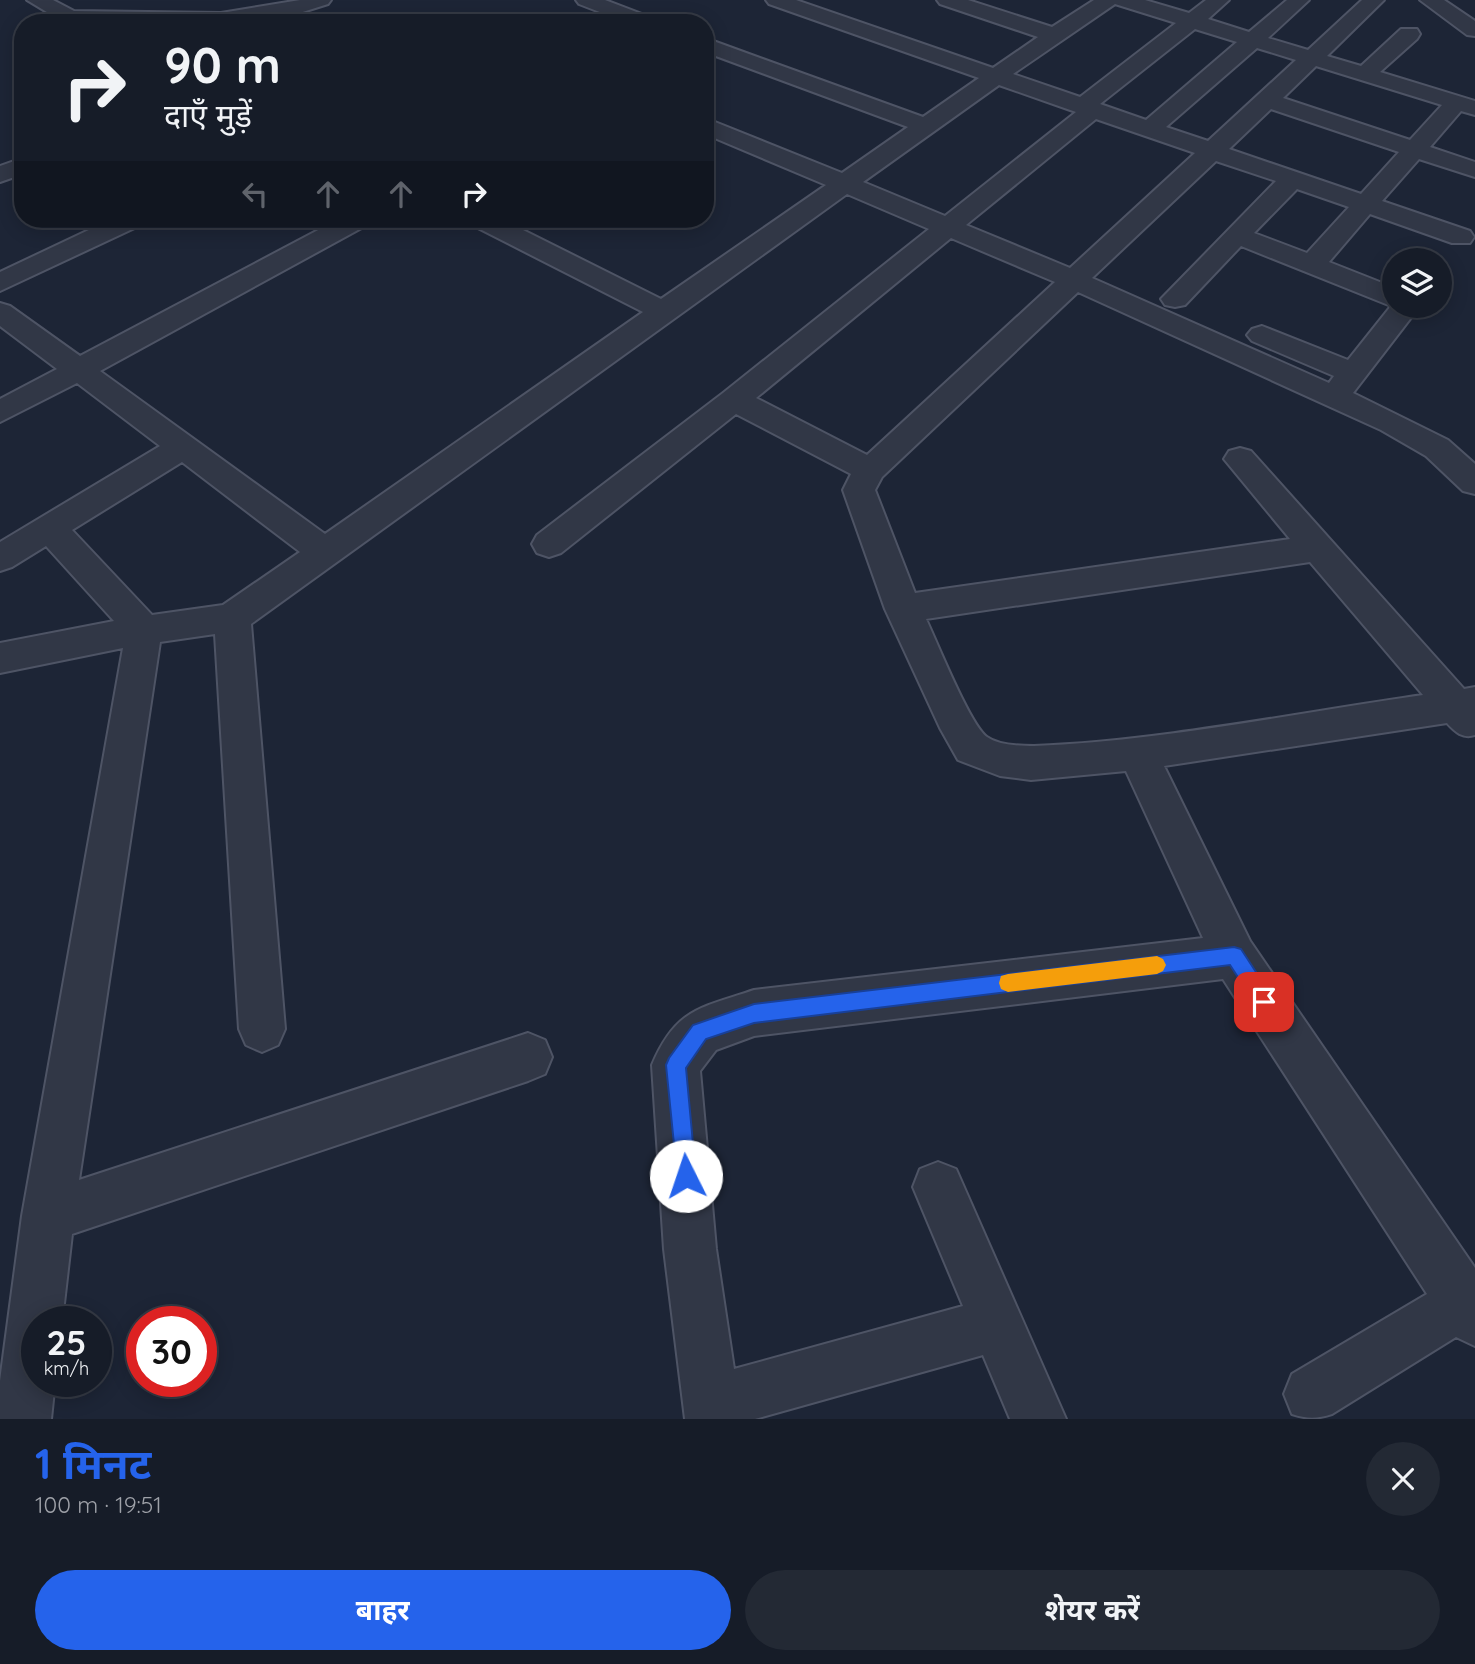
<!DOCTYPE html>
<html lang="hi">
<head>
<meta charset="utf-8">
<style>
  :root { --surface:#161c28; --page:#232934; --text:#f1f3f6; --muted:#9ea1a8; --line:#353a45; --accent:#2563eb }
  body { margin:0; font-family:Quicksand,"Noto Sans Devanagari",sans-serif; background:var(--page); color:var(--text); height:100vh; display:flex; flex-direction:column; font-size:26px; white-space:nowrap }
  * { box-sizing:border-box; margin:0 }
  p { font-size:23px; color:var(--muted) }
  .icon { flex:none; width:38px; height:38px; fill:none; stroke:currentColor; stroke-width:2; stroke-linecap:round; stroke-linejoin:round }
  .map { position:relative; height:1419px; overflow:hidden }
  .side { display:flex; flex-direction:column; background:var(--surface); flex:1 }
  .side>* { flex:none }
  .guide { position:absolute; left:14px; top:14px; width:700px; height:214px; border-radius:28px; box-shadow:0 4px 18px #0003,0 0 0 2px var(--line); background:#161c28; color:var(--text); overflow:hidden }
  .buttons { position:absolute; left:1382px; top:248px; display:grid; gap:14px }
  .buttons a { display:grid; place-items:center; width:70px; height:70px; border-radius:50%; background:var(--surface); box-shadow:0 4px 18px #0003,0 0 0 2px var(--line); font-size:35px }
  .speed { position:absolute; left:21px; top:1306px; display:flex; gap:14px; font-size:35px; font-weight:700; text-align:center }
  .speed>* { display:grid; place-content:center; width:91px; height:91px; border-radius:50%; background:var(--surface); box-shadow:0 4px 18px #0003,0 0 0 2px var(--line); line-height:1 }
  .speed small { font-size:18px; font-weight:400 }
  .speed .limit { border:10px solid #d22; background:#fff; color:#111 }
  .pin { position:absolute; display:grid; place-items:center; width:60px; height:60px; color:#fff; margin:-30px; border-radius:14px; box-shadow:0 4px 10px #0006 }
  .me { position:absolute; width:77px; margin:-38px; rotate:356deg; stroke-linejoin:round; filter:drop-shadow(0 0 5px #0008) }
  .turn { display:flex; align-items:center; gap:24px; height:147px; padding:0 35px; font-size:32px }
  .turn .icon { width:91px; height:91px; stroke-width:2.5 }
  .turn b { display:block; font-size:49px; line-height:60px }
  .lanes { display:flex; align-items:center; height:66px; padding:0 35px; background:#0003; justify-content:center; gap:35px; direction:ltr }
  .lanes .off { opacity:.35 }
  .round { display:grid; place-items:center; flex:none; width:74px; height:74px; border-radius:37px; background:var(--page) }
  .overview { display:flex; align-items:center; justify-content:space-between; height:119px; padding:0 35px }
  h1 { font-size:42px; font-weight:700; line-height:52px; color:var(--accent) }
  .cta { display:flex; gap:14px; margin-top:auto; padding:14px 35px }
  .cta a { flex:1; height:80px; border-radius:42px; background:var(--accent); color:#fff; font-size:28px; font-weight:700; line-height:80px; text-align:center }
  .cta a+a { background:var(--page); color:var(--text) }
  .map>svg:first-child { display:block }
</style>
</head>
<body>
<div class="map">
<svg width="1475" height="1419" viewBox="0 0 1475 1419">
  <rect width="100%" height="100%" fill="#1d2536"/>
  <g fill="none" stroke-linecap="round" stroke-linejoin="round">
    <g stroke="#4e5465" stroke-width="4">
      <path id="minor" d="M27 0H53L74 11 221 13 300 0H331L328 4 290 16 240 23H65Z
        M576 0H605L655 19 658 23H628L579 4Z
        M766 0H796L993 68 1038 37 940 4 937 0H968L1052 27 1094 0H1145L1189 13 1206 0H1229L1208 19 1249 32 1287 0H1309L1268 38 1308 50 1362 0H1384L1327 56 1361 66 1401 29H1417L1420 34 1417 39 1380 72 1475 101V115L1461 111 1430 147 1475 162V177L1419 159 1382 201 1470 231 1474 237 1470 243H1452L1370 214 1329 262 1395 288V306H1420L1353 393 1448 440 1475 464V494L1463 491 1426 456 1381 430 1078 292 882 477 875 490 915 593 1290 539 1224 459 1229 451 1240 448 1251 451 1464 689 1475 687V735C1463 739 1455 732 1447 723L1164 766 1250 941 1475 1268V1346L1456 1337 1332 1414C1317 1419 1307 1419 1292 1414L1284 1394 1292 1374 1427 1294 1223 979 754 1036 716 1050 700 1071 716 1249 734 1369 963 1306 913 1187 920 1169 938 1162 956 1169 1066 1419H1010L983 1355 755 1419H685L664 1249 652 1065C676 1008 701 1008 754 990L1203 938 1126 771 1031 780 1000 776 958 760 940 728 885 609 843 490 851 474 736 414 561 553 549 557 537 553 532 544 537 535 723 393 929 229 847 194 251 624 285 1029 278 1045 262 1052 246 1045 239 1029 215 634 160 642 79 1180 528 1033 545 1040 552 1057 545 1074 528 1081 72 1234 62 1321H37V1381H55L51 1419H0V1381L22 1216 123 648 0 673V643L114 621 46 546 12 567 0 571V542L160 446 77 383 0 422V399L57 369 0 326V303L10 306 80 356 339 219H371L367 225 100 371 325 534 643 312 472 225 468 219H501L661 299 826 185 705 134V118L842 173 908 127 705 52V38L923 117 979 78 769 4ZM1115 4 1176 23 1080 97 1013 74ZM1195 29 1237 42 1146 120 1100 104ZM1257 48 1296 60 1208 141 1166 127ZM1316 66 1442 105 1410 140 1283 98ZM999 85 1076 112 945 216 863 182ZM1271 109 1399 152 1361 194 1229 149ZM1096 119 1195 153 1070 268 966 225ZM1216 161 1276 181 1161 299 1165 305 1175 307 1185 305 1241 246 1391 306 1348 360 1262 326 1252 329 1247 335 1252 341 1334 376 1329 383 1092 278ZM1297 189 1349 207 1307 253 1254 233ZM951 238 1055 282 867 455 756 398ZM182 462 300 552 223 605 152 615 72 530ZM1310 562 1423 695C1297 713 1160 741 1034 746 1020 746 998 745 987 737 970 725 937 642 926 619Z
        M1420 0H1444L1475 21V36L1467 35Z
        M23 158V174L0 182V166Z
        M112 219H145L141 225 0 291V272Z"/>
    </g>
    <use href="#minor" fill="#313746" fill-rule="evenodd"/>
  </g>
  <path fill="#2563eb" stroke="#184099" stroke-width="2" d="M1234 947 1241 949 1271 995 1274 1002 1271 1008 1264 1011 1258 1008 1230 965 754 1023 706 1039 686 1068 696 1176 693 1184 686 1187 678 1184 666 1065 669 1058 693 1025 754 1004Z"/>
  <path fill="#f59e0b" d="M1157 956 1163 959 1166 965 1163 971 1157 974 1008 992 1001 989 999 983 1001 976 1008 974Z"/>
</svg>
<div class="buttons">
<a><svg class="icon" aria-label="layers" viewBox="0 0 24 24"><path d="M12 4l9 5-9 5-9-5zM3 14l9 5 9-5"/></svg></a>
</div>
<div class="speed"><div>25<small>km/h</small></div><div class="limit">30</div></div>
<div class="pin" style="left:1264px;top:1002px;background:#d93025"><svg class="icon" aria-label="arrive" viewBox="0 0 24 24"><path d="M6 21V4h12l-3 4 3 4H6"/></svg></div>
<svg class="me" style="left:686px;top:1176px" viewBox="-20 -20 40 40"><circle r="19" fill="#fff"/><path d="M0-13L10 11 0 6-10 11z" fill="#2563eb"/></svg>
<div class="guide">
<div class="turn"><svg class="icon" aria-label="right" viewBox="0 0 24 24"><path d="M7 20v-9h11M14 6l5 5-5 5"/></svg><div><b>90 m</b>दाएँ मुड़ें</div></div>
<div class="lanes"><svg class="icon off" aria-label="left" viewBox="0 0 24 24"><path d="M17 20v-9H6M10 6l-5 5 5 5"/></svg><svg class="icon off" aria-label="ahead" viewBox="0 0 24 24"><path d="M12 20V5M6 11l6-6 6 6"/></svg><svg class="icon off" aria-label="ahead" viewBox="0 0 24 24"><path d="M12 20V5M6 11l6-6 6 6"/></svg><svg class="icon" aria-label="right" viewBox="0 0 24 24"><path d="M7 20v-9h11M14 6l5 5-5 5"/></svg></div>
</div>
</div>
<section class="side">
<div class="overview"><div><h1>1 मिनट</h1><p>100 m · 19:51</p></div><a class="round"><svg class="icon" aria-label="close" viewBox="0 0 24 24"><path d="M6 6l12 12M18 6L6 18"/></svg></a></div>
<div class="cta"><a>बाहर</a><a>शेयर करें</a></div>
</section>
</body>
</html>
